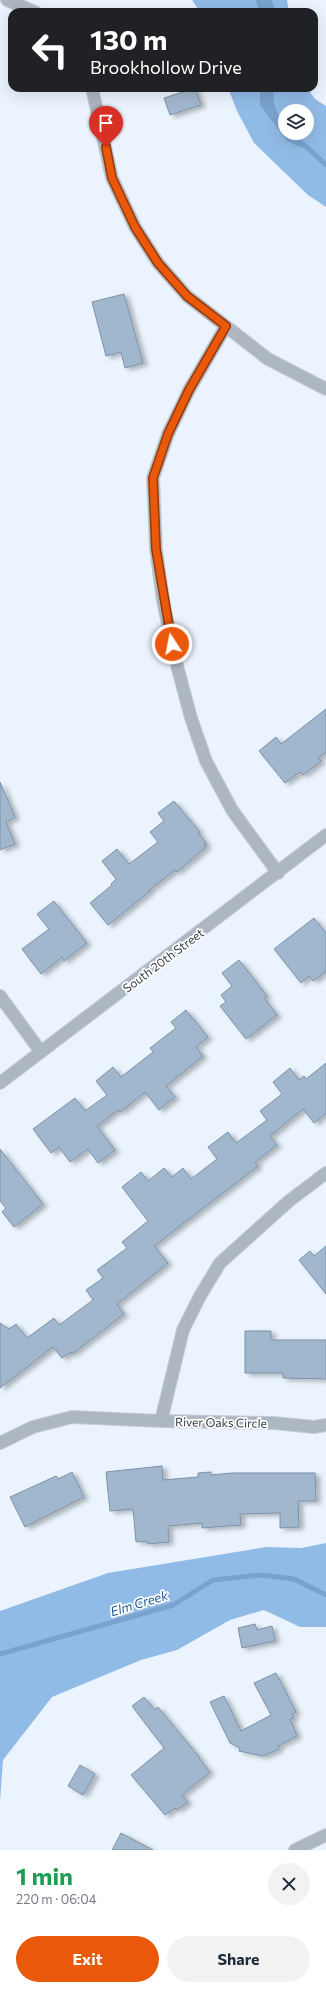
<!DOCTYPE html>
<html lang="en">
<head>
<meta charset="utf-8">
<style>
  :root { --surface:#fff; --page:#f2f2f3; --text:#1f2937; --muted:#747a83; --accent:#ea580c }
  body { margin:0; font-family:Commissioner,sans-serif; background:var(--page); color:var(--text); height:100vh; display:flex; flex-direction:column; font-size:15px; white-space:nowrap }
  * { box-sizing:border-box; margin:0 }
  p { font-size:13px; color:var(--muted) }
  .icon { flex:none; width:22px; height:22px; fill:none; stroke:currentColor; stroke-width:2; stroke-linecap:round; stroke-linejoin:round }
  .map { position:relative; height:1850px; overflow:hidden }
  .panel { display:flex; flex-direction:column; background:var(--surface); flex:1 }
  .panel>* { flex:none }
  .hud { position:absolute; left:8px; top:8px; width:310px; height:84px; border-radius:12px; box-shadow:0 4px 16px #0002; background:#202124; color:#fff; overflow:hidden }
  .controls { position:absolute; left:278px; top:104px; display:grid; gap:8px }
  .controls a { display:grid; place-items:center; width:36px; height:36px; border-radius:50%; background:var(--surface); box-shadow:0 4px 16px #0002; font-size:20px }
  .pin { position:absolute; display:grid; place-items:center; width:34px; height:34px; color:#fff; margin:-41px -17px; border-radius:50% 50% 50% 0; rotate:-45deg; box-shadow:0 0 4px #0007 }
  .pin .icon { rotate:45deg }
  .me { position:absolute; width:44px; margin:-22px; rotate:349deg; stroke-linejoin:round; filter:drop-shadow(0 0 3px #0008) }
  .turn { display:flex; align-items:center; gap:14px; height:84px; padding:0 16px; font-size:18px }
  .turn .icon { width:52px; height:52px; stroke-width:2.5 }
  .turn b { display:block; font-size:28px; line-height:34px }
  .round { display:grid; place-items:center; flex:none; width:42px; height:42px; border-radius:21px; background:var(--page) }
  .headline { display:flex; align-items:center; justify-content:space-between; height:68px; padding:0 16px }
  h1 { font-size:24px; font-weight:700; line-height:30px; color:#1e9e55 }
  .primary-button { display:flex; gap:8px; margin-top:auto; padding:8px 16px }
  .primary-button a { flex:1; height:46px; border-radius:24px; background:var(--accent); color:#fff; font-size:16px; font-weight:700; line-height:46px; text-align:center }
  .primary-button a+a { background:var(--page); color:var(--text) }
  .map>svg:first-child { display:block }
</style>
</head>
<body>
<div class="map">
<svg width="326" height="1850" viewBox="0 0 326 1850">
  <defs>
    <filter id="shadow"><feDropShadow dx="4.5" dy="2.5" stdDeviation="2" flood-color="#0004"/></filter>
  </defs>
  <rect width="100%" height="100%" fill="#ebf4fe"/>
  <path fill="#91bbe7" fill-rule="evenodd" d="M192 0H287L289 12H200Z
    M228 88H307L315 99 326 106V207L308 195 254 143 237 111ZM285 111H307V133H285Z
    M326 1543V1627H300L264 1610 230 1620 177 1650 141 1660 52 1697 3 1760 0 1801V1611L108 1573 266 1547 301 1548Z"/>
  <path fill="#79a2cd" d="M256 0H272L275 12H259Z
    M260 88H274C270 113 285 116 285 133H291L304 142 305 145 300 147 287 141 260 105Z"/>
  <g fill="none" stroke-linecap="round" stroke-linejoin="round">
    <path stroke="#79a2cd" stroke-width="5" d="M300 142 309 149 326 165
      M0 1654 173 1605 213 1580 261 1575 294 1579 326 1595"/>
  </g>
  <path fill="#a1b7ce" stroke="#7d92a8" filter="url(#shadow)" d="M195 88 201 105 170 115 164 98Z
    M124 294 143 363 125 368 121 352 106 356 92 302Z
    M326 709V752L318 758 321 761 303 775 300 772 285 783 259 751 276 737 281 744Z
    M0 782 15 817 6 822 15 844 0 850Z
    M174 801 200 832 198 833 207 844 204 845 206 847 177 872 175 870 149 890 150 891 108 925 90 903 112 885 111 884 116 879 102 861 117 849 129 864 158 842 150 832 164 821 158 813Z
    M54 901 87 943 64 961 62 957 41 974 22 949 49 929 37 914Z
    M314 918 326 933V971L313 981 309 976 301 983 274 949Z
    M239 960 267 996 264 998 277 1015 246 1039 220 1006 226 1002 221 995 232 986 222 973Z
    M186 1010 208 1037 196 1047 203 1056 166 1086 175 1097 159 1110 145 1092 120 1112 118 1110 97 1126 115 1150 98 1163 88 1149 70 1162 59 1147 51 1153 33 1129 75 1098 85 1111 107 1095 96 1081 113 1067 121 1077 153 1052 150 1048 176 1028 171 1022Z
    M326 1063V1113L314 1123 303 1109 270 1136 277 1145 255 1162 258 1166 154 1246 168 1263 117 1304 124 1314 72 1354 71 1352 62 1358 53 1347 0 1388V1323L9 1329 16 1324 27 1338 54 1318 59 1325 93 1300 86 1290 103 1278 97 1270 127 1248 122 1242 148 1221 122 1187 141 1172 148 1181 164 1168 172 1177 183 1168 191 1179 217 1159 208 1147 228 1132 236 1143 267 1120 260 1111 282 1094 273 1082 290 1068 299 1080 304 1076 306 1079Z
    M0 1149 43 1204 14 1227 2 1212 6 1208 0 1201Z
    M326 1246V1294L299 1260 310 1251 314 1256Z
    M245 1331H271V1340H326V1379L283 1378V1373H245Z
    M162 1466 163 1480 198 1477V1473L211 1472V1475L232 1473H315L316 1501H298L299 1527 280 1528V1513L240 1514 241 1525 202 1528V1523L168 1526 169 1542 148 1544 147 1541 136 1542 133 1509 110 1511 106 1472Z
    M72 1472 84 1497 25 1527 10 1497 56 1476 58 1479Z
    M255 1624 257 1630 272 1626 275 1641 242 1648 238 1628Z
    M276 1673 296 1712 292 1714 294 1718 290 1719 297 1736 278 1746 279 1749 263 1756 239 1751 240 1748 230 1743 210 1702 224 1696 241 1731 271 1715 254 1683Z
    M144 1697 155 1710 158 1707 200 1758H199L210 1772 182 1795 188 1802 177 1810 175 1808 165 1815 131 1775 164 1748 132 1706Z
    M80 1765 95 1774 83 1795 68 1786Z
    M121 1833 153 1850H112Z"/>
  <g fill="none" stroke-linecap="round" stroke-linejoin="round">
    <g stroke="#c6cfd9" stroke-width="14">
      <path id="minor" d="M7 0 35 12
        M92 88 112 178 135 227 158 263 187 296 268 359 326 389
        M226 326 189 390 168 434 153 478 156 549 163 601 175 658 191 718 206 761 232 810 278 873
        M0 996 41 1052
        M0 1083 326 835
        M326 1173 289 1201 220 1263 200 1296 183 1330 161 1421 274 1423 314 1427 326 1425
        M0 1443 33 1427 72 1417 161 1421
        M295 1850 326 1835"/>
    </g>
    <use href="#minor" stroke="#adb7c2" stroke-width="12"/>
  </g>
  <g fill="none" stroke-linecap="round" stroke-linejoin="round">
    <g stroke="#983908" stroke-width="10">
      <path id="route" d="M106 147 112 178 135 227 158 263 187 296 226 326 189 390 168 434 153 478 156 549 172 644"/>
    </g>
    <use href="#route" stroke="#ea580c" stroke-width="7"/>
  </g>
  <g text-anchor="middle" dominant-baseline="central" stroke-width="3.5" stroke-linejoin="round" paint-order="stroke">
    <g font-size="12" fill="#323b45" stroke="#fff">
      <text transform="translate(163 960) rotate(-37)">South 20th Street</text>
      <text transform="translate(221 1422) rotate(1)">River Oaks Circle</text>
    </g>
    <g font-size="13" font-style="italic" fill="#1e598f" stroke="#fff">
      <text transform="translate(139 1603) rotate(-17)">Elm Creek</text>
    </g>
  </g>
</svg>
<div class="controls">
<a><svg class="icon" aria-label="layers" viewBox="0 0 24 24"><path d="M12 4l9 5-9 5-9-5zM3 14l9 5 9-5"/></svg></a>
</div>
<div class="pin" style="left:106px;top:147px;background:#d93025"><svg class="icon" aria-label="arrive" viewBox="0 0 24 24"><path d="M6 21V4h12l-3 4 3 4H6"/></svg></div>
<svg class="me" style="left:172px;top:644px" viewBox="-20 -20 40 40"><circle r="17" fill="#ea580c" stroke="#fff" stroke-width="3"/><path d="M0-11L8 9 0 5-8 9z" fill="#fff"/></svg>
<div class="hud">
<div class="turn"><svg class="icon" aria-label="left" viewBox="0 0 24 24"><path d="M17 20v-9H6M10 6l-5 5 5 5"/></svg><div><b>130 m</b>Brookhollow Drive</div></div>
</div>
</div>
<section class="panel">
<div class="headline"><div><h1>1 min</h1><p>220 m · 06:04</p></div><a class="round"><svg class="icon" aria-label="close" viewBox="0 0 24 24"><path d="M6 6l12 12M18 6L6 18"/></svg></a></div>
<div class="primary-button"><a>Exit</a><a>Share</a></div>
</section>
</body>
</html>
